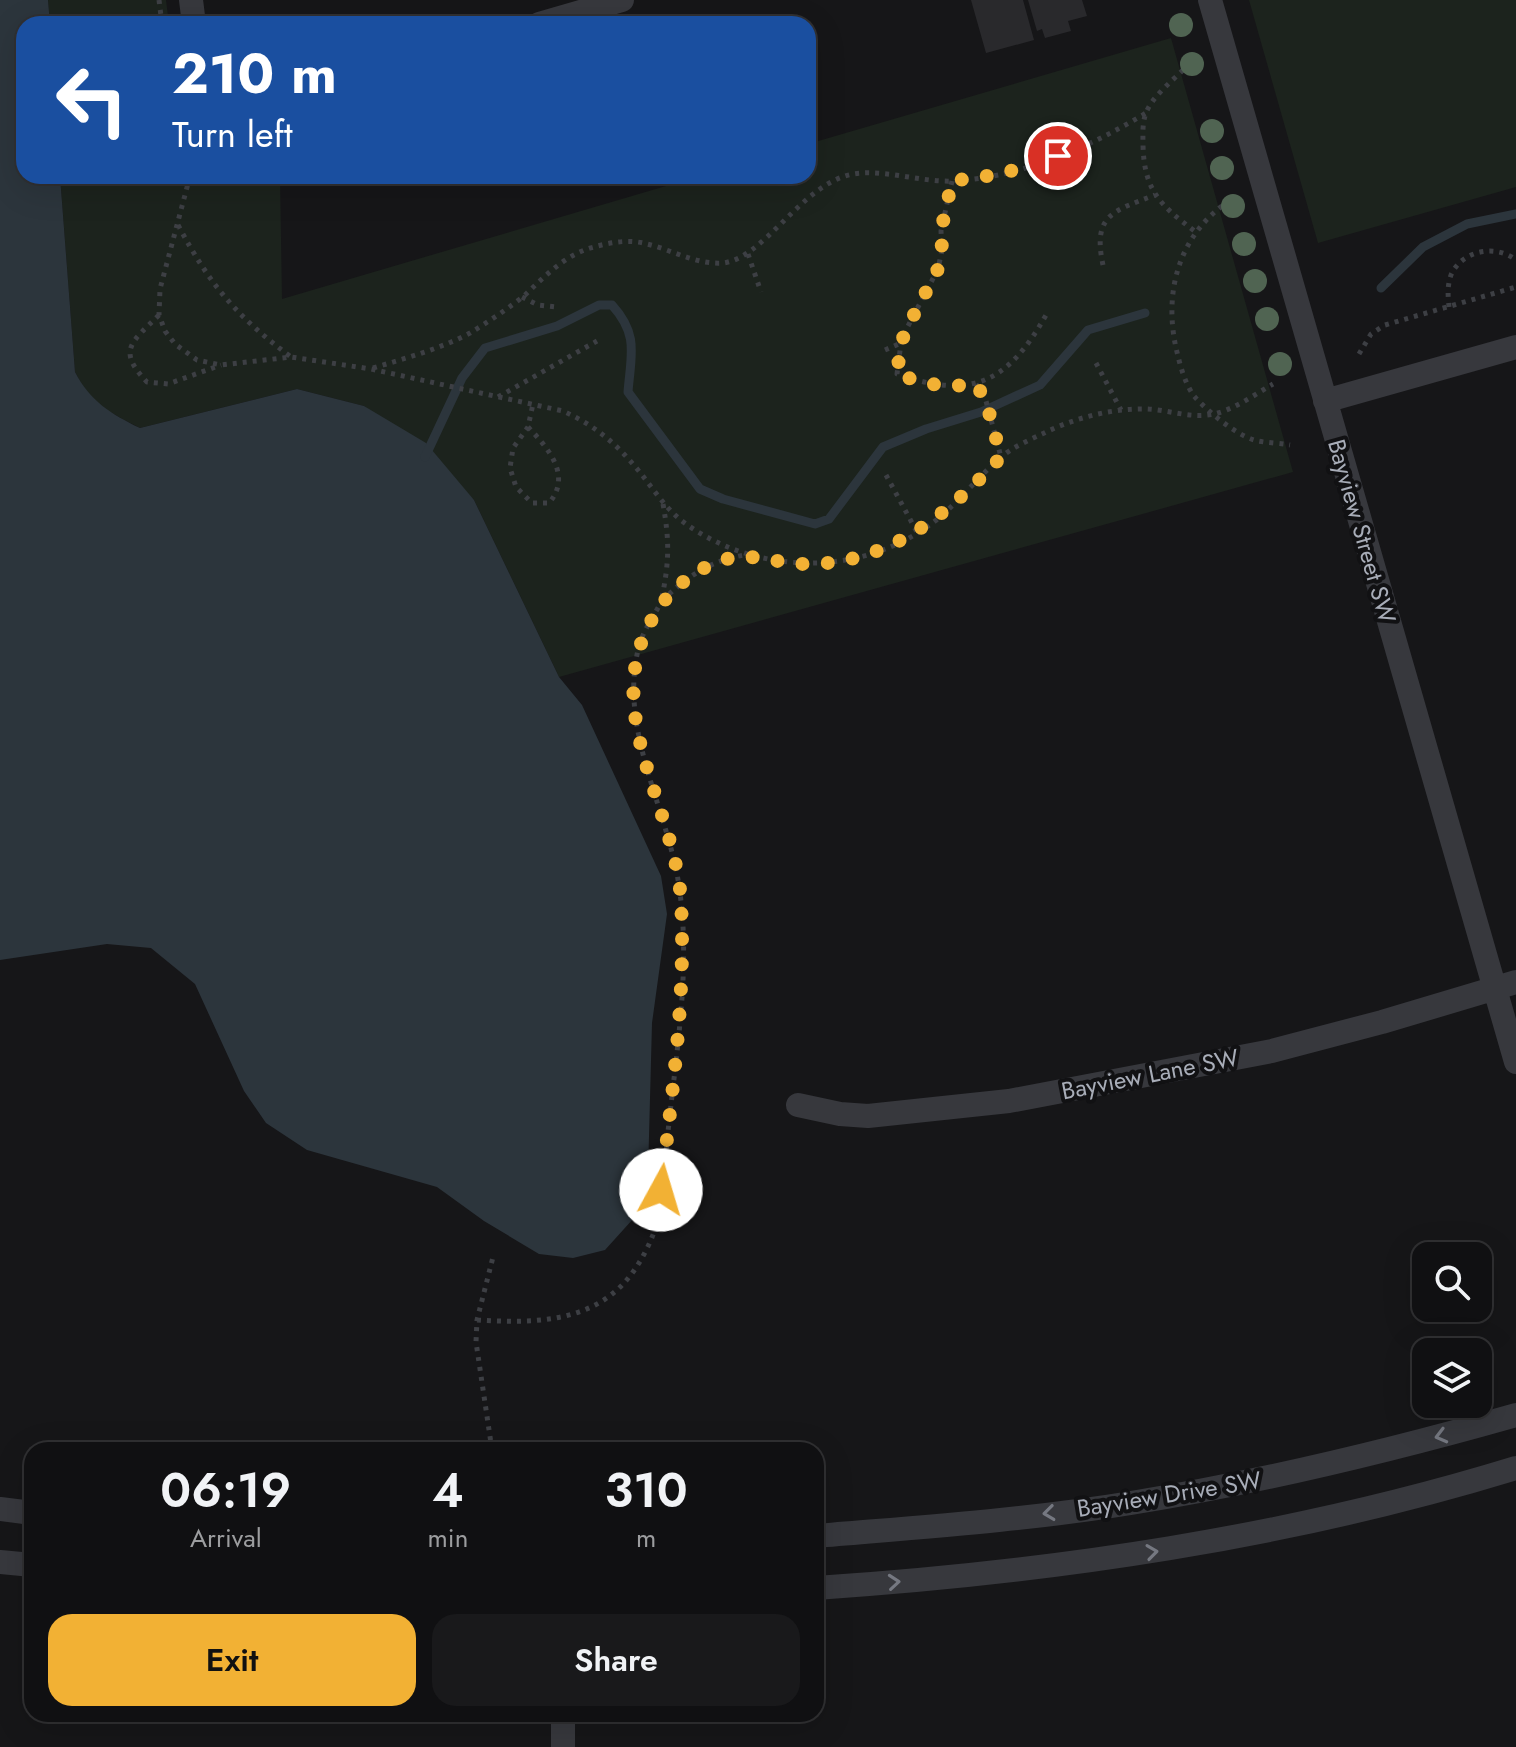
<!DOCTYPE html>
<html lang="en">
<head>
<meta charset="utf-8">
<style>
  :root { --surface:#101012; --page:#19191b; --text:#f1f3f6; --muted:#9c9d9f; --line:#303032; --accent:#f2b134 }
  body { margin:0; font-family:Jost,sans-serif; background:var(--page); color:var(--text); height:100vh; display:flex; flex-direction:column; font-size:30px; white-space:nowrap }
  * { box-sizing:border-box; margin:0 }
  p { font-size:26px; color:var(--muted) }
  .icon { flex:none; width:44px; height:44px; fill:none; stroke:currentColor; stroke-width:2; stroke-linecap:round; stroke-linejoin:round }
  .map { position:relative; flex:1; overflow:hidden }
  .drawer { position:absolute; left:24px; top:1442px; width:800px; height:280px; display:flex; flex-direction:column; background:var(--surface); border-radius:24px; box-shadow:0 8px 32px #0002,0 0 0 2px var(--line) }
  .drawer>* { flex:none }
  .banner { position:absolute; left:16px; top:16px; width:800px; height:168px; border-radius:24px; box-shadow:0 8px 32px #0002,0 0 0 2px var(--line); background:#1a4fa0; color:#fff; overflow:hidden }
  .buttons { position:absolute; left:1412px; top:1242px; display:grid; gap:16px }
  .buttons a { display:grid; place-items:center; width:80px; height:80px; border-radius:16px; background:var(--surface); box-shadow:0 8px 32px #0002,0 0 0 2px var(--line); font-size:40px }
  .pin { position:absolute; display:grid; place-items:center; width:68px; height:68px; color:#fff; margin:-34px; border:4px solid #fff; border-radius:50%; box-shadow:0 2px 8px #0007 }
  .me { position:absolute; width:88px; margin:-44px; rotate:6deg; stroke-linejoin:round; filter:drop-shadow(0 0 6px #0008) }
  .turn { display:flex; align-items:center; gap:28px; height:168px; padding:0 24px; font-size:36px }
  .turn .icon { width:104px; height:104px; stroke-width:2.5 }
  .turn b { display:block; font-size:56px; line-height:68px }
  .eta { display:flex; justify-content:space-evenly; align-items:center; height:136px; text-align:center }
  .eta b { font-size:48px; font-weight:600; line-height:56px }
  .button { display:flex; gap:16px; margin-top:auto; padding:16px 24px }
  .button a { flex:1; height:92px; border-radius:24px; background:var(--accent); color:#111; font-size:32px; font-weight:600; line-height:92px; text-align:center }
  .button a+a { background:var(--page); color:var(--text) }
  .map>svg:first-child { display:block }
</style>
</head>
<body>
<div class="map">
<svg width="1516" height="1747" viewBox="0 0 1516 1747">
  <rect width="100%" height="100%" fill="#161618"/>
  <path fill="#1c231d" d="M48 0H166L169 24H50Z
    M1249 0H1516V187L1318 243Z
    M1171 38 1293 472 559 677 474 500 364 406 297 389 140 428C109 412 91 404 75 372L60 176H280L282 299 700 176H808V144Z"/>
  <path fill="#2c353c" d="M0 0H48L50 24H24V176H60L75 372C90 401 111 414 140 428L297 389 364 406 426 443 474 500 559 677 582 705 661 876 667 914 652 1023 648 1174 633 1219 605 1250 573 1258 539 1254 484 1221 437 1187 307 1150 266 1123 244 1091 195 984 151 948 107 944 0 960Z"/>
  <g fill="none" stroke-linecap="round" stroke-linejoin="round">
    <path stroke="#2c353c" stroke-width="9" d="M1381 288 1423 247 1467 224 1516 214
      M425 457 462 378 485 348 557 326 599 305H612C639 335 631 354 628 392L700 489 723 499 815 524 829 519 883 447 926 429 981 412 1040 385 1088 330 1145 313"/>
  </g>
  <path fill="#29292c" d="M971 0H1023L1034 40 986 53Z
    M1028 0H1082L1087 16 1068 21 1071 31 1045 38 1042 29 1037 31Z"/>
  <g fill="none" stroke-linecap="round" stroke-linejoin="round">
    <path stroke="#3d3f44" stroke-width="5" stroke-dasharray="4 6" stroke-linecap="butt" d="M159 0 162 24
      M1183 70C1171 82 1152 97 1146 113 1142 123 1143 135 1143 145 1144 191 1161 206 1196 232
      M190 176 160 289 159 315 165 331 175 344 197 360 221 365 291 357 371 369 563 411C594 425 616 443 638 470 653 488 666 510 686 524 759 576 863 577 935 521 959 502 977 478 1000 458 1011 448 1029 440 1042 434 1074 418 1112 408 1147 409 1169 410 1192 419 1214 414 1235 409 1254 395 1273 384
      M952 181 941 231 942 250 938 269 907 328 901 343 897 374C971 400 1008 383 1046 315
      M1222 206C1175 242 1163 300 1178 356 1181 369 1186 385 1194 396 1207 411 1235 434 1254 440 1265 443 1279 443 1290 445
      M178 225C210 285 236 316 291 357
      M748 254 761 292
      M1103 265C1092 214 1114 211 1155 195
      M522 297 538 305 557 307
      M1449 307C1448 296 1447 286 1451 275 1462 250 1496 244 1516 260
      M159 315C132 342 116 350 147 382L168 384 221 365
      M885 350 901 343
      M1359 354 1371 334 1385 325 1516 287
      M1096 363 1121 410
      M373 368C406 358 440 349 470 333 488 322 509 308 525 295 545 276 566 254 594 247 611 242 630 239 647 244 672 250 697 265 723 263 763 258 798 191 845 176 876 166 920 183 954 181 1022 177 1088 148 1146 113
      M976 384 986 401 1001 457
      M498 397 597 341
      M528 427C549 449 572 476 549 503H532L516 487 510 468 513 448 528 427 533 404
      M886 475 917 532
      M663 504C670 543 669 564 661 602 685 578 709 561 744 555
      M477 1320C528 1323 586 1324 624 1283 639 1267 653 1240 658 1219 665 1188 665 1154 669 1123 677 1047 690 969 680 893 670 811 617 731 639 646 643 631 654 616 661 602
      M492 1450 476 1342 477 1320 493 1257"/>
    <path stroke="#37383d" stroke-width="24" d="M191 0 194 24
      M1210 0 1516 1062
      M539 24 622 0
      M1325 401 1516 347
      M798 1105 840 1114 868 1116 1009 1101 1272 1051 1382 1022 1516 982
      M0 1509 32 1513
      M816 1536C921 1527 1027 1520 1131 1503 1261 1482 1389 1451 1516 1415
      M0 1562 32 1565
      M816 1588C1053 1572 1288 1538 1516 1468
      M563 1747V1714"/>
  </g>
  <g fill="#506452">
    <circle cx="1181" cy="25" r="12"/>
    <circle cx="1192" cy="64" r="12"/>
    <circle cx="1212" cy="131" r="12"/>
    <circle cx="1222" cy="168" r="12"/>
    <circle cx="1233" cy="206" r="12"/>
    <circle cx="1244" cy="244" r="12"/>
    <circle cx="1255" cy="281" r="12"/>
    <circle cx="1267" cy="319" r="12"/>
    <circle cx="1280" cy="364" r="12"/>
  </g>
  <defs><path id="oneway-chevron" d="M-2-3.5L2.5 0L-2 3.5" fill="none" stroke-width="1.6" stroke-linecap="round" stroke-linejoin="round" transform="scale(2)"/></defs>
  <g stroke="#757881">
    <use href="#oneway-chevron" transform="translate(1441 1436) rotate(165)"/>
    <use href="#oneway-chevron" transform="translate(1049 1513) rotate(173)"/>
    <use href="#oneway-chevron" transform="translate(1152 1552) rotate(-8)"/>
    <use href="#oneway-chevron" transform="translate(894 1582) rotate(-5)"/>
  </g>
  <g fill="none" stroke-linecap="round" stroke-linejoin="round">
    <path stroke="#f2b134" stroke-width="14" stroke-dasharray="0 25.2" d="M661 1190C672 1093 686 998 681 901 676 810 602 716 649 625 664 596 683 578 712 564 748 548 772 564 807 564 889 564 948 514 1001 457L986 401 976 384C944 388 927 385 897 374L901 343 907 328 938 269 942 250 941 231 952 181 1001 174 1058 156"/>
  </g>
  <g text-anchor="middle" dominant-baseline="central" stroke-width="8" stroke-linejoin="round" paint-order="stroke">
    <g font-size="24" fill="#a8adb8" stroke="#111113">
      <text transform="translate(1362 531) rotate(74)">Bayview Street SW</text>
      <text transform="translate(1150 1074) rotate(-11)">Bayview Lane SW</text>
      <text transform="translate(1169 1494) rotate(-9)">Bayview Drive SW</text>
    </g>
  </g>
</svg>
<div class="buttons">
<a><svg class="icon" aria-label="search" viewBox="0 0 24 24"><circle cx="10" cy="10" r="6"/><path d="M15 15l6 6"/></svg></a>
<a><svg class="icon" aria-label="layers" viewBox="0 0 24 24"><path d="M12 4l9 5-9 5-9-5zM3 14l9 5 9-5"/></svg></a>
</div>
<div class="pin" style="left:1058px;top:156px;background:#d93025"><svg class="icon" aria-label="arrive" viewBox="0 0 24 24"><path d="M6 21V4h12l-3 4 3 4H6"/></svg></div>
<svg class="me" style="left:661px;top:1190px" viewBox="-20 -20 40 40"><circle r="19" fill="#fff"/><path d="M0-13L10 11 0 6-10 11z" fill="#f2b134"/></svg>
<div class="banner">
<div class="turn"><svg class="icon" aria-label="left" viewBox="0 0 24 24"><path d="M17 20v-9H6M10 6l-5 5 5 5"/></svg><div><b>210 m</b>Turn left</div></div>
</div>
<section class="drawer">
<div class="eta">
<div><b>06:19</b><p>Arrival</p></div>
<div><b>4</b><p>min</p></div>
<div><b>310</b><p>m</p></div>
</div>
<div class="button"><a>Exit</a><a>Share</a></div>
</section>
</div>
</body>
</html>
